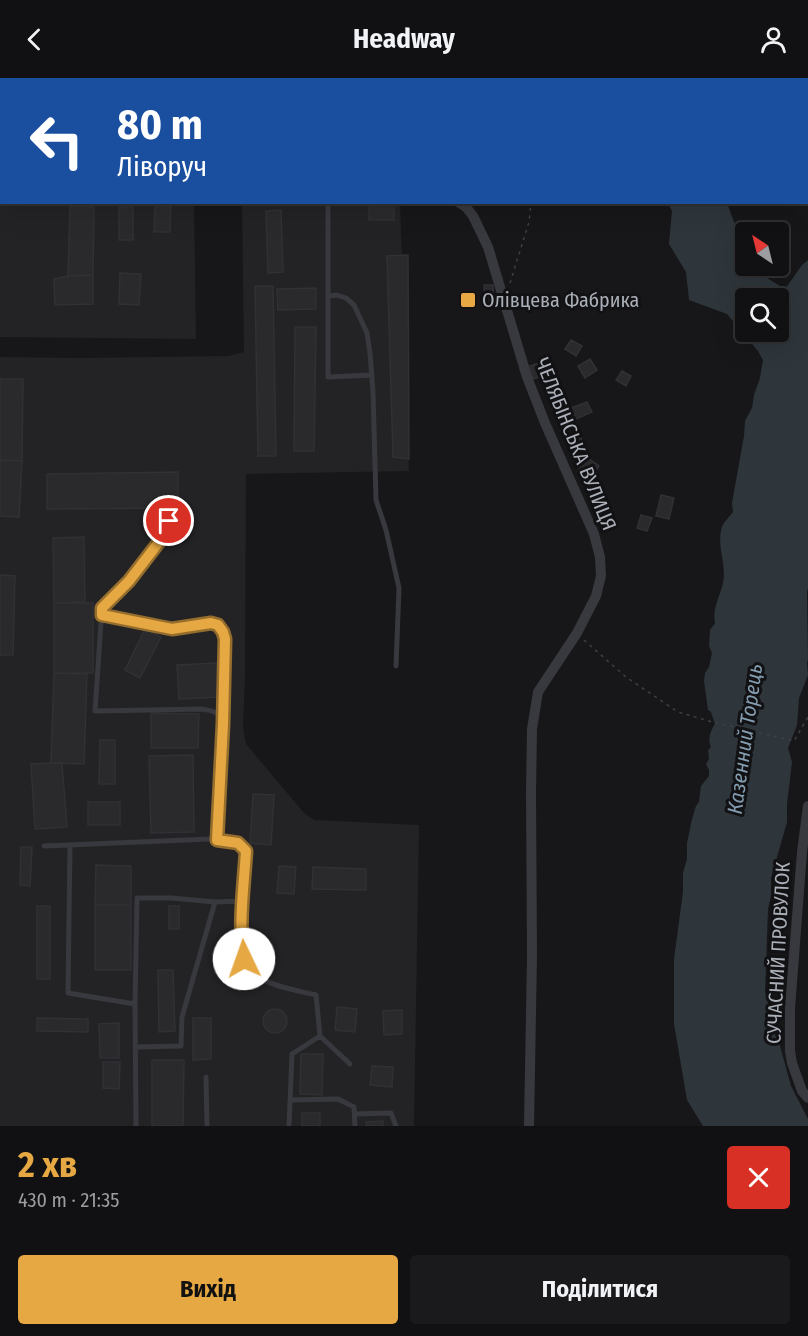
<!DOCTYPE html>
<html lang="uk">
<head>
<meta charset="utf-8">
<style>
  :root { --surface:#111113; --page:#1a1a1c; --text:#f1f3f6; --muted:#9c9da0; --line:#303133; --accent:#e5a843 }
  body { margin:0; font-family:"Fira Sans Condensed",sans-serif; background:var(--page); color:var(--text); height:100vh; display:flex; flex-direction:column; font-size:22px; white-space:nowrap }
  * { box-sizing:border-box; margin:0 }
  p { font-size:20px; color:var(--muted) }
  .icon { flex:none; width:33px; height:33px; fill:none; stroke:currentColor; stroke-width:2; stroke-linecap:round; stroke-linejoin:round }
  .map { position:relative; height:1048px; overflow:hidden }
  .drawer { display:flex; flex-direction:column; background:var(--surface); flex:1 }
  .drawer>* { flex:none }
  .hud { position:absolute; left:0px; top:0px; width:808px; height:126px; box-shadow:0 6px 24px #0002,0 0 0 2px var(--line); background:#1a4fa0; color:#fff; overflow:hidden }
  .needle { width:39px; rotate:325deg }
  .tools { position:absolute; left:735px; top:144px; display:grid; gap:12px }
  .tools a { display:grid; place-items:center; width:54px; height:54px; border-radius:6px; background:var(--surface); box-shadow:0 6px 24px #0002,0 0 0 2px var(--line); font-size:30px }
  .pin { position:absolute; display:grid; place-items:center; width:51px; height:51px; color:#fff; margin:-26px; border:3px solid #fff; border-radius:50%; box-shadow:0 2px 6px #0007 }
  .me { position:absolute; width:66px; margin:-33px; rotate:357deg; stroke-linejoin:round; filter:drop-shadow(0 0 4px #0008) }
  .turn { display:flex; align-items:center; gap:21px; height:126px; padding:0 18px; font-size:27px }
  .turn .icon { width:78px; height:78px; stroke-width:2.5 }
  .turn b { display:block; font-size:42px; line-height:51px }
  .round { display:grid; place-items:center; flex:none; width:63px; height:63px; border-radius:6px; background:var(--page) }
  .summary { display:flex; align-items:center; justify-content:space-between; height:102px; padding:0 18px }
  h1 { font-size:36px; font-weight:700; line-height:45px; color:var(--accent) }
  .action { display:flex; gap:12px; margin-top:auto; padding:12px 18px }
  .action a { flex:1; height:69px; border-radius:6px; background:var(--accent); color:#111; font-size:24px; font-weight:700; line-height:69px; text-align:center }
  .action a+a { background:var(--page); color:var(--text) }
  header { display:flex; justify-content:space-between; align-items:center; height:78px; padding:0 18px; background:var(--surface); font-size:27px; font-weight:700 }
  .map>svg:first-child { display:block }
</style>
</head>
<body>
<header><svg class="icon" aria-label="back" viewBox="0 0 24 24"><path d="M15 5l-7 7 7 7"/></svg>Headway<svg class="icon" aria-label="person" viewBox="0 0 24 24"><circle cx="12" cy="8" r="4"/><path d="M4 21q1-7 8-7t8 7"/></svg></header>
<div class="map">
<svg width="808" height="1048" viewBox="0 0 808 1048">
  <rect width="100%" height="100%" fill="#171719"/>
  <path fill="#232326" d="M8 0H196V2L8 1Z
    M241 0H429V1L241 2Z
    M1 23 2 124 194 125 196 261 0 259V29Z
    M242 125H400L409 393 246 396 245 596 243 649 246 666 305 736 315 742 419 747 414 1048H0V279L79 280 229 278 244 274Z"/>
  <path fill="#2e363c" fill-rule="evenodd" d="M668 125H727L745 174 746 188H750L752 191 785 211 802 187 808 182V510L807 514 808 581 807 585 808 597 799 620 797 647 788 670 792 684 787 726V744L771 800V817L768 831 765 914 791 1008 808 1041V1048H703L687 1022 674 946V881L683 814V795L687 781V765L692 741 696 728 699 724 701 708 709 698V692L706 686 709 681 708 672 711 669C707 662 711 652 715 646L711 634 708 632 704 603 705 595 709 589 712 575 709 568 710 552 715 545C712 531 720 518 723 505 727 486 716 468 722 449 724 443 730 439 733 434L732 425 744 358 745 343 752 330 754 317 760 300 763 282 758 273 727 236 689 222 686 194 669 166 672 133ZM778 220V254H746V220Z"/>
  <path fill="#2a2a2d" stroke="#313135" stroke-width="1.5" d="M274 0H343L274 1Z
    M369 124H394V142H369Z
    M70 128 94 129 93 197 68 198Z
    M155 128H171L170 154H154Z
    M119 129H133V162H119Z
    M281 132 283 194 268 195 266 133Z
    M408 177 409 381 393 379 387 178Z
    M120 195 141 196 139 227 119 226Z
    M93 197V226L55 227 54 201 68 198Z
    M484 207H493L494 224 485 225Z
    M255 208H273L276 378H258Z
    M316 210V231L278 232 277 211Z
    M295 249H316L314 373H294Z
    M571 262 582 268 576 278 565 271Z
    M590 281 597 292 585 300 578 288Z
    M542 284 545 297 533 301 530 288Z
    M622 293 631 298 626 308 616 302Z
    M0 301H23L22 383 0 382Z
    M587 324 592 334 576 341 571 330Z
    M579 356 584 367 571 374 566 362Z
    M587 379 599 388 589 402 577 393Z
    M0 382 22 383 19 439 0 438Z
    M178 394V430L47 431V396Z
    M661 417 674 420 669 441 656 438Z
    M641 437 652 440 647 453 637 450Z
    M84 459 85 524 54 525 53 460Z
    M0 497 15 498 13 577H0Z
    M54 525H93V595H54Z
    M145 551 161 559 140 600 125 592Z
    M217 585 219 619 179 621 177 587Z
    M54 595 87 596 84 686 51 685Z
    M151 635 199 636 198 670H151Z
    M100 662H115V706H99Z
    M193 677 194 754 151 755 149 678Z
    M51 685H62L67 749 35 751 31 686Z
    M253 716 274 717 271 767 250 765Z
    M88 724H120V747H88Z
    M21 769H32L30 808 20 807Z
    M96 787 131 788V827H95Z
    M279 788 296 789 294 816 277 815Z
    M313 789 366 791V812L312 811Z
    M95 827H131V892H95Z
    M37 828H50V901H37Z
    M169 828H179V851H169Z
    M158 892H173L175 953 159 954Z
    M337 929 357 931 355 954 335 952Z
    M263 943a12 12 0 1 1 24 0a12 12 0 1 1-24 0Z
    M402 932V956L384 957 383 933Z
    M37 940 88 941V954L37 953Z
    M193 940H211V981L193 982Z
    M119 945V980H100L99 946Z
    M301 976H323L322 1017 300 1016Z
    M152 982H184L183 1048H152Z
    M103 984H120L119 1011 103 1010Z
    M372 988 393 989 392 1009 370 1007Z
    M302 1035H320V1048H302Z
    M383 1043V1048H366V1044Z"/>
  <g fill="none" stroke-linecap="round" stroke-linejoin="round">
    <path stroke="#3e4045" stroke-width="1.5" stroke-dasharray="3 4.5" stroke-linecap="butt" d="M211 0V2
      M544 2 545 0
      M510 205 529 144 531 124
      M584 562 626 599 678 634 709 643 794 663 808 639"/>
    <path stroke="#38393e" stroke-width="5" d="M328 124V218L337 217 346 220 354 227 367 255 370 275 373 314 376 422 386 452 399 510 396 588
      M328 218V299L372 297
      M169 443 160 464 129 503 102 530 95 633 202 631C215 633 219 634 223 646L217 762
      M102 537 172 551 211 545 218 547 223 554 225 561 223 641
      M70 767 68 915 135 926
      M44 768 210 761 238 765 246 773 243 823
      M215 824 243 823C242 838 241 855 242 870 245 907 288 910 316 917L320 958 292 976 289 1048
      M320 958 350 986
      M136 969 181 968 182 939 215 824 171 820H137L135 926 136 1048
      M206 999 207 1048
      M290 1022 338 1021 354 1029 355 1048
      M355 1036 391 1035 396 1048"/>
    <path stroke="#38393e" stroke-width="10" d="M458 124 466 129 473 138 488 169 527 299 545 345 594 456 600 479 601 498 596 518 577 555 538 614 532 651 531 715 532 877 529 1048
      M808 728 802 774 790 930V973L792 985 802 1013 808 1020"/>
  </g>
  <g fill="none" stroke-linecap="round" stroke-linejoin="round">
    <g stroke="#956d2c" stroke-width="15">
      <path id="route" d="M169 443 159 464 129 503 102 530V537L172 551 211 545 218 547 223 554 225 561 223 646 217 762 238 765 246 773C244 806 238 849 244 881"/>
    </g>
    <use href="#route" stroke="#e5a843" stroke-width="10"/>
  </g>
  <rect fill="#e5a843" stroke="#121214" stroke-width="2" x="460" y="214" width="16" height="16" rx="3"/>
  <g text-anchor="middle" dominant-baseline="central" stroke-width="6" stroke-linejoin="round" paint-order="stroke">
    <g font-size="20" fill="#aaafb8" stroke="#121214" text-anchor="start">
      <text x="482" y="222">Олівцева Фабрика</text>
    </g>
    <g font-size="20" fill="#aaafb8" stroke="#121214">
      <text transform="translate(576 366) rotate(68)">ЧЕЛЯБІНСЬКА ВУЛИЦЯ</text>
      <text transform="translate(778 875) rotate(-87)">СУЧАСНИЙ ПРОВУЛОК</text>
    </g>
    <g font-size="21" font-style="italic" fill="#849db0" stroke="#121214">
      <text transform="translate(745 661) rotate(-82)">Казенний Торець</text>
    </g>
  </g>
</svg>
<div class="tools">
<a><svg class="needle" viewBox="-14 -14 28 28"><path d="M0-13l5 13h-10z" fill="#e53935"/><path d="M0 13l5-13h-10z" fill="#9c9da0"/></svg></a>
<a><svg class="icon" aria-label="search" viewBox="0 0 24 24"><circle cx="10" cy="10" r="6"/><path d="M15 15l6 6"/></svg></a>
</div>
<div class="pin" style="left:169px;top:443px;background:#d93025"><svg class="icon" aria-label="arrive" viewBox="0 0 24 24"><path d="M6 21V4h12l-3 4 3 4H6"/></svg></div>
<svg class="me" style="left:244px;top:881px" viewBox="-20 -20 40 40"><circle r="19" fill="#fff"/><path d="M0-13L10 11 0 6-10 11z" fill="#e5a843"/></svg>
<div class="hud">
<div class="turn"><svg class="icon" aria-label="left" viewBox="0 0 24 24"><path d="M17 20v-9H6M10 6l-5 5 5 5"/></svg><div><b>80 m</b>Ліворуч</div></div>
</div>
</div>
<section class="drawer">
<div class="summary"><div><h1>2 хв</h1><p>430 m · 21:35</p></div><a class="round" style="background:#d93025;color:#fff"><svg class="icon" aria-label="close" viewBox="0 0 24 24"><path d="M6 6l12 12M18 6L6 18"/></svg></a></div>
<div class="action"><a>Вихід</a><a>Поділитися</a></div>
</section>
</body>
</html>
